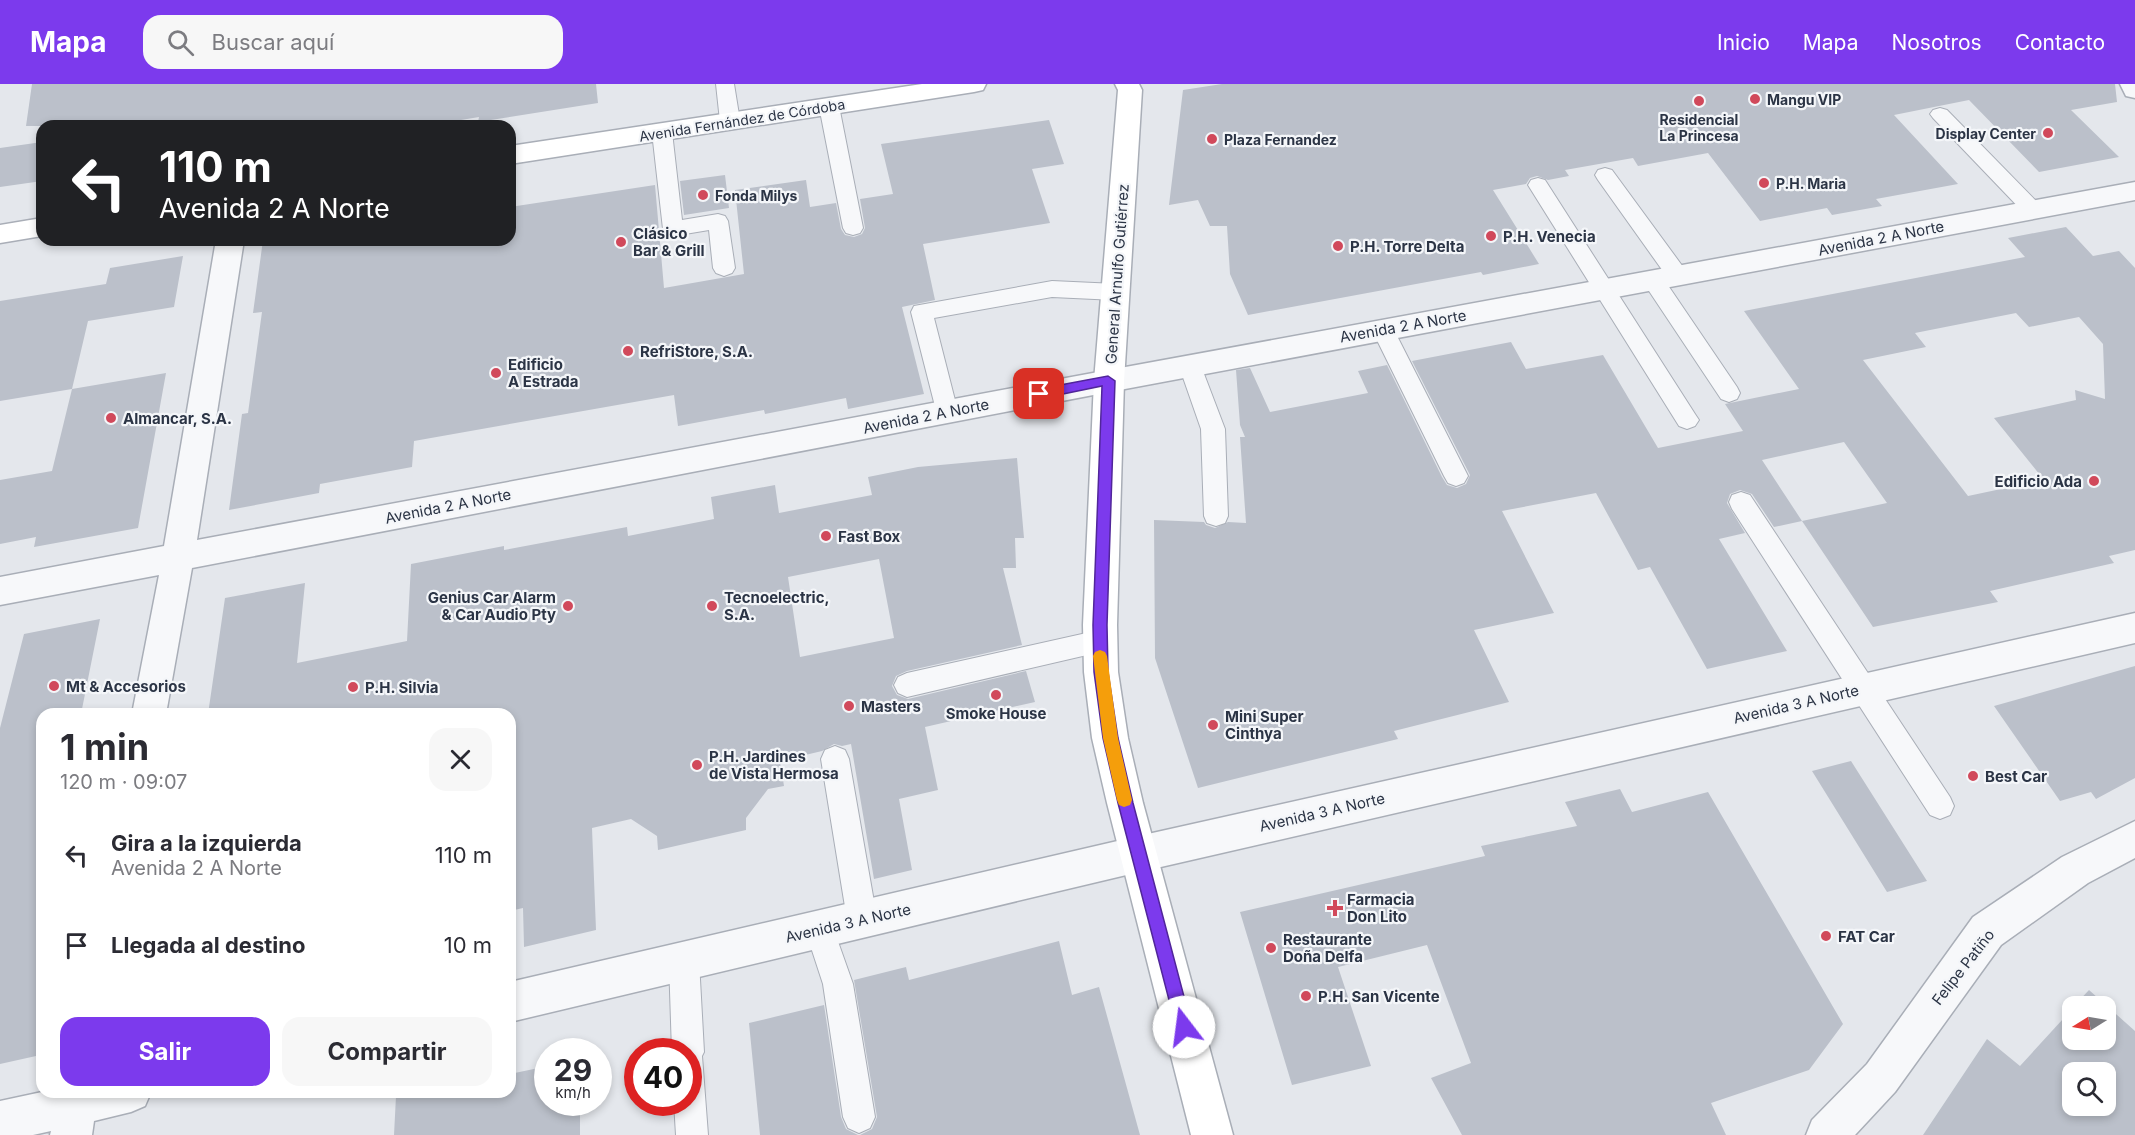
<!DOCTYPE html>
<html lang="es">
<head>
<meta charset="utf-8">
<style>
  :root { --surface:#fff; --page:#f7f7f7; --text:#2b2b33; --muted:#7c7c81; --accent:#7c3aed }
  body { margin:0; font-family:Inter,sans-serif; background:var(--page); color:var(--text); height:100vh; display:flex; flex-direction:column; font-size:22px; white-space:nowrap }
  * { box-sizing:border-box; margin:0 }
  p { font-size:20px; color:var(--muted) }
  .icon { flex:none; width:33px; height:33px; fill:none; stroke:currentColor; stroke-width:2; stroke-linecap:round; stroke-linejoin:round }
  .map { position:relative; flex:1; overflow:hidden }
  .sheet { position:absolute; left:36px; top:624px; width:480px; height:390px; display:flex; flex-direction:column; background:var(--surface); border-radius:18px; box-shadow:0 3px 9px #0003 }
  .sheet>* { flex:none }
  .guide { position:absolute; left:36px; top:36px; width:480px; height:126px; border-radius:18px; box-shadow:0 3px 9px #0003; background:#202124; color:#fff; overflow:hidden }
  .needle { width:39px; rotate:259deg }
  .buttons { position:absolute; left:2062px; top:912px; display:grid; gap:12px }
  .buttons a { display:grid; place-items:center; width:54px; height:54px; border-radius:12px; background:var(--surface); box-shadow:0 3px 9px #0003; font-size:30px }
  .speed { position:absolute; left:534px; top:954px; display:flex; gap:12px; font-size:30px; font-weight:700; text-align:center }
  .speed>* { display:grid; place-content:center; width:78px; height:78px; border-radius:50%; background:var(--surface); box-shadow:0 3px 9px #0003; line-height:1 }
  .speed small { font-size:15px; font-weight:400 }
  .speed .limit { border:9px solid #d22; background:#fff; color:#111 }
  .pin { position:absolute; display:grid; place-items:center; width:51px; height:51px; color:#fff; margin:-26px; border-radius:12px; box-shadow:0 3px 9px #0006 }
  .me { position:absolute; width:66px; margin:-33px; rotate:345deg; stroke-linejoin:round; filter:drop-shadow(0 0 4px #0008) }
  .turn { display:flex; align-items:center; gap:21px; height:126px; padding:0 24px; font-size:27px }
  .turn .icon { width:78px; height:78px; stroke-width:2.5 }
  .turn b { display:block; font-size:42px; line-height:51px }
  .round { display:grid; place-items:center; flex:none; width:63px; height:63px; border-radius:18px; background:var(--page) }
  .summary { display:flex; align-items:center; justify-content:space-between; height:102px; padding:0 24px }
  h1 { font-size:36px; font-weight:700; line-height:45px }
  .primary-button { display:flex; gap:12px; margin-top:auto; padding:12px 24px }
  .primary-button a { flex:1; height:69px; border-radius:18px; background:var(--accent); color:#fff; font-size:24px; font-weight:700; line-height:69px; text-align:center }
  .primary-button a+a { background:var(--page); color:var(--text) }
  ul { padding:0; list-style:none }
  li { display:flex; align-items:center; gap:18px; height:90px; padding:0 24px }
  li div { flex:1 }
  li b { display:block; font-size:22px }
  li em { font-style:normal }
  header { display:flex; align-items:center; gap:36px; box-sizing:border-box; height:84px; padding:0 30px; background:var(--accent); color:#fff }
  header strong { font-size:28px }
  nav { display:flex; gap:33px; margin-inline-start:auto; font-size:21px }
  .search { width:420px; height:54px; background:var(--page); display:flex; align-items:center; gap:15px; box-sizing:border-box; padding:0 21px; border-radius:18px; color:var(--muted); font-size:22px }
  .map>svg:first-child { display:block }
</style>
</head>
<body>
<header>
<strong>Mapa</strong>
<div class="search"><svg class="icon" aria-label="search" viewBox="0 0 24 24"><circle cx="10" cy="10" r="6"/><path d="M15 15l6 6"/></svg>Buscar aquí</div>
<nav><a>Inicio</a><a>Mapa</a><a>Nosotros</a><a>Contacto</a></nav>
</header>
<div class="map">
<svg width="2135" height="1051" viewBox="0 0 2135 1051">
  <rect width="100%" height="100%" fill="#e4e7ec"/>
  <path fill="#bbc0ca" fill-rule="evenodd" d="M32 0H596L598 19 478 38 479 33 425 42H26Z
    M1222 0H2115L2117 18 2071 26 2119 73 2039 88 1969 16 1894 31 1958 100 1876 115 1882 122 1832 131 1827 124 1760 137 1708 69 1638 82 1633 74 1565 86 1569 92 1548 96 1537 92 1530 94 1526 100 1493 106 1539 180 1483 191 1481 188 1248 231 1230 190 1227 142H1210L1198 116 1169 121 1183 6Z
    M1049 36 1064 80 1032 85 1050 139 923 160 935 216 902 223 924 310 848 325 846 314 765 330 764 326 678 342 674 311 414 357 412 383 320 400 319 409 229 426 242 330 248 329 262 228 253 229 263 156H510V123L655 101 664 204 744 190 735 106 806 96 810 123 836 119 841 145 845 151 854 153 862 150 865 144 860 115 893 110 881 60Z
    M42 58V97L0 103V64Z
    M725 91 729 124 684 131 680 97Z
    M2066 143 2093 172 2119 167 2135 184V466L2109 472 2114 479 1990 507 1998 518 1873 543 1802 437 1774 443 1752 410 1740 406 1730 410 1727 419 1745 449 1719 455 1787 567 1707 585 1650 483 1638 486 1596 409 1502 427 1554 529 1474 546 1509 618 1394 647 1398 655 1198 704 1155 574 1154 436 1204 438 1206 441 1215 444 1228 438 1246 439 1240 353H1245L1240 341 1236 286 1250 284 1270 328 1368 309 1358 287 1387 281 1442 393 1447 401 1457 404 1466 400 1470 391 1412 277 1511 258 1526 285 1603 271 1658 364 1743 347 1725 320 1799 305 1744 227 2025 173 2008 154ZM2016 229 2029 243 2079 233 2103 260 2105 315 2075 306 2076 316 1994 334 2044 396 1968 412 1863 276 1926 263 1915 249ZM1844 358 1887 419 1802 437 1762 376Z
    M183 172 174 223 88 237 72 305 0 317V217L106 200 110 184Z
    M166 289 138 444 34 463 36 453 0 460V396L52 387 72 305Z
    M1017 374 1024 454H1015L1016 484H1003L1022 561 907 587 896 592 892 602 897 611 908 615 1026 587 1035 618 925 643 938 706 899 715 912 786 874 795 851 660 842 662 834 660 822 667 780 677 784 702 768 705 746 734V746L658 766 657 752 631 735 592 744 596 846 524 863 523 824 510 827V630H208L225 514 305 499 297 579 407 557 411 480 504 462V466L627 443 628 452 714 435 711 413 775 401 779 429 872 411 868 393 918 383ZM879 475 894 554 800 573 788 493Z
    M100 535 81 630H42V937L36 972 0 980V644L24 550Z
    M2135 582V694L2096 715 2091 708 2060 717 1994 622Z
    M1851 677 1927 797 1887 808 1812 687Z
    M1620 705 1632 728 1708 708 1843 940 1809 986 1711 1019 1726 1051H1462L1431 994 1471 979 1427 861 1338 883 1371 982 1292 1001 1240 828 1485 772 1481 762 1577 742 1565 718Z
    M1059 857 1072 911 1099 903 1140 1051H860L872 1045 877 1033 854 896 906 883 909 896Z
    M2089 906 2135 947V1051H1923L1987 955 2020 982 2073 924V956H2106V922H2074ZM2073 988H2106V1022H2073Z
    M824 921 841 1033 846 1045 858 1051H760L749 939Z
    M548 982V1018H580V1051H394L396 1012 412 1008H510V990Z"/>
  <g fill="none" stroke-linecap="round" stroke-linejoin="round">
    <g stroke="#a9aeb7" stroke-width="2">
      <path id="lane" d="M716 0H734L740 37 737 42 730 43 723 42 720 37Z
        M829 16 836 18 839 22 863 144 860 149 853 151 846 149 843 144 819 22 822 18Z
        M1940 24 1947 26 2040 121 2043 126 2040 131 2033 133 2026 131 1933 34 1930 30 1933 26Z
        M662 42 669 43 672 48 682 136 718 130 725 132 728 137 735 184 732 189 724 192 716 189 713 184 709 146 673 152 666 150 663 145 652 48 655 43Z
        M1605 84 1612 86 1686 187 1689 192 1686 197 1678 200 1670 197 1598 96 1595 91 1598 86Z
        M1538 94 1545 96 1695 330 1699 336 1695 342 1687 345 1679 342 1528 101 1531 96Z
        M1653 188 1661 191 1737 303 1740 309 1737 315 1729 318 1721 315 1645 201 1642 196 1645 191Z
        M1052 197 1116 200 1124 202 1127 208 1124 214 1116 216 1052 213 934 234 958 328 954 334 946 337 938 334 911 228 914 222Z
        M1383 238 1391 240 1394 246 1468 392 1464 399 1456 402 1448 399 1444 392 1372 246 1375 240Z
        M1190 273 1198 276 1201 282 1225 345 1228 432 1225 439 1216 442 1207 439 1204 432 1201 345 1179 282 1182 276Z
        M1741 408 1750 411 1950 713 1954 722 1950 731 1940 735 1930 731 1732 425 1729 418 1732 411Z
        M1100 546 1109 549 1113 557 1109 565 1100 568 907 613 898 609 894 601 898 593 907 589Z
        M835 662 845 666 849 675 877 835 872 845 862 850 852 845 847 835 821 675 825 666Z
        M820 830 830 835 853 900 875 1033 870 1044 859 1049 848 1044 843 1033 823 900 805 845 810 835Z
        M684 862 695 866 699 877 704 968 702 972 708 1051H676L674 1018H688V968H672L669 877 673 866Z"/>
    </g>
    <g stroke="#a9aeb7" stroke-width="3">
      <path id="street" d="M2120 0H2135V14L2126 12Z
        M2135 98V116L1109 308 192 484 166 630H132L159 491 0 521V493L164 462 216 156H244L197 456 1109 286Z
        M2135 529V559L1139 788 510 938V898L1139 752Z
        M2135 737V774L2088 799 2001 861 1895 1008 1855 1051H1806L1812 1036 1867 980 1973 833 2062 773Z
        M42 1008H151L145 1022 131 1028 94 1037 92 1051H50L51 1047 33 1051H0V1017Z"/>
    </g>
    <g stroke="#a9aeb7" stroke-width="3">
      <path id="secondary" d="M922 0H986L983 6 974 8 510 80V62Z
        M1115 0H1139L1142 6 1124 297 1117 541 1118 588 1128 654 1143 719 1233 1051H1191L1107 719 1092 654 1084 588 1083 541 1094 297 1118 6Z
        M42 134V152L0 159V141Z"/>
    </g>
    <use href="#lane" fill="#f7f8fa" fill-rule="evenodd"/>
    <use href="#street" fill="#f7f8fa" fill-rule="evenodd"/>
    <use href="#secondary" fill="#fff" fill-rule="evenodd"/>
  </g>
  <path fill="#7c3aed" stroke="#51269a" stroke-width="1.5" d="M1108 292 1115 297 1107 541 1108 588 1118 654 1133 719 1192 943 1190 949 1184 951 1178 949 1176 943 1118 719 1103 654 1094 588 1093 541 1102 302 1039 315 1033 310 1039 305Z"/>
  <path fill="#f59e0b" d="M1100 566 1105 568 1107 572 1118 654 1132 716 1130 721 1124 723 1119 721 1117 716 1103 654 1093 572 1095 568Z"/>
  <g fill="#d1495b" stroke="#f4f6f9" stroke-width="2">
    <circle cx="1755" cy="15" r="6"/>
    <circle cx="1699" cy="17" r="6"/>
    <circle cx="2048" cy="49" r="6"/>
    <circle cx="1212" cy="55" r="6"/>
    <circle cx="1764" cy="99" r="6"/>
    <circle cx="703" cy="111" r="6"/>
    <circle cx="1491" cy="152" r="6"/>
    <circle cx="621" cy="158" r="6"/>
    <circle cx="1338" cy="162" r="6"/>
    <circle cx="628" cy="267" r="6"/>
    <circle cx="496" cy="289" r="6"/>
    <circle cx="111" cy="334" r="6"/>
    <circle cx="2094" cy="397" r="6"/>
    <circle cx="826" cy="452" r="6"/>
    <circle cx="568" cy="522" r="6"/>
    <circle cx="712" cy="522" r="6"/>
    <circle cx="54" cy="602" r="6"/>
    <circle cx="353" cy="603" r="6"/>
    <circle cx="996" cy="611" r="6"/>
    <circle cx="849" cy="622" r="6"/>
    <circle cx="1213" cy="641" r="6"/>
    <circle cx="697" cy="681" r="6"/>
    <circle cx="1973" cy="692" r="6"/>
    <path d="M1332 815h6v6h6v6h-6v6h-6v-6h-6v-6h6z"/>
    <circle cx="1826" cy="852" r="6"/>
    <circle cx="1271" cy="864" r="6"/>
    <circle cx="1306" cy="912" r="6"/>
  </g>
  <g text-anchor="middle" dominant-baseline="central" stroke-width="4.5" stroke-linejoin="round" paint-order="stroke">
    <g font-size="14" font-weight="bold" fill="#2b3445" stroke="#f4f6f9" text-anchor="start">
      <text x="1767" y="15">Mangu VIP</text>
      <text x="1699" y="35" text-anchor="middle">Residencial<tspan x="1699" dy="16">La Princesa</tspan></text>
      <text x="2036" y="49" text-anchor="end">Display Center</text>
      <text x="1224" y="55">Plaza Fernandez</text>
      <text x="1776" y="99">P.H. Maria</text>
      <text x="715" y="111">Fonda Milys</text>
    </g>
    <g font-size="14" fill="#2b3445" stroke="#f4f6f9">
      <text transform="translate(742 36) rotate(-9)">Avenida Fernández de Córdoba</text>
    </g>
    <g font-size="15" font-weight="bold" fill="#2b3445" stroke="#f4f6f9" text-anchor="start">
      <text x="633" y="149">Clásico<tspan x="633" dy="17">Bar &amp; Grill</tspan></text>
      <text x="1503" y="152">P.H. Venecia</text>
      <text x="1350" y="162">P.H. Torre Delta</text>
      <text x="640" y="267">RefriStore, S.A.</text>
      <text x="508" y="280">Edificio<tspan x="508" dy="17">A Estrada</tspan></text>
      <text x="123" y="334">Almancar, S.A.</text>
      <text x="2082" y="397" text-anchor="end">Edificio Ada</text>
      <text x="838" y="452">Fast Box</text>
      <text x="556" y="513" text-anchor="end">Genius Car Alarm<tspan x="556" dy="17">&amp; Car Audio Pty</tspan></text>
      <text x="724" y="513">Tecnoelectric,<tspan x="724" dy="17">S.A.</tspan></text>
      <text x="66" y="602">Mt &amp; Accesorios</text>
      <text x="365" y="603">P.H. Silvia</text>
      <text x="861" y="622">Masters</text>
      <text x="996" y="629" text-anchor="middle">Smoke House</text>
      <text x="1225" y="632">Mini Super<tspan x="1225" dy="17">Cinthya</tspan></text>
      <text x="709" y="672">P.H. Jardines<tspan x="709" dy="17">de Vista Hermosa</tspan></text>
      <text x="1985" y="692">Best Car</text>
      <text x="1347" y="815">Farmacia<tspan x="1347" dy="17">Don Lito</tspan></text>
      <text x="1838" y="852">FAT Car</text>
      <text x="1283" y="855">Restaurante<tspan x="1283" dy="17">Doña Delfa</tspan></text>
      <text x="1318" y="912">P.H. San Vicente</text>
    </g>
    <g font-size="15" fill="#2b3445" stroke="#f4f6f9">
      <text transform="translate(1881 154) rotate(-11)">Avenida 2 A Norte</text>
      <text transform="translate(1117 190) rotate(-86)">General Arnulfo Gutiérrez</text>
      <text transform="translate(1403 242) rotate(-10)">Avenida 2 A Norte</text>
      <text transform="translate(926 332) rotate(-11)">Avenida 2 A Norte</text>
      <text transform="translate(448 422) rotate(-11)">Avenida 2 A Norte</text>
      <text transform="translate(1796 620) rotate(-13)">Avenida 3 A Norte</text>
      <text transform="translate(1322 728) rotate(-13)">Avenida 3 A Norte</text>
      <text transform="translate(848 839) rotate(-13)">Avenida 3 A Norte</text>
      <text transform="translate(1963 883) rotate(-52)">Felipe Patiño</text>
    </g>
  </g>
</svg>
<div class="buttons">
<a><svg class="needle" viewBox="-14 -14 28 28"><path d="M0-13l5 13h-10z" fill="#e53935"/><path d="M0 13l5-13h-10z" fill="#7c7c81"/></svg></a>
<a><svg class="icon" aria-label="search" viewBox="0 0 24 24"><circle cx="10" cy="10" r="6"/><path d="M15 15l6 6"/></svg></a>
</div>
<div class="speed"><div>29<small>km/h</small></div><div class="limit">40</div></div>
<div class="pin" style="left:1039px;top:310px;background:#d93025"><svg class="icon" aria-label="arrive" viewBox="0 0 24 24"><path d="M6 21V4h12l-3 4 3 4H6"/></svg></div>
<svg class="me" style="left:1184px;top:943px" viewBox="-20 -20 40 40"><circle r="19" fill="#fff"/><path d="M0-13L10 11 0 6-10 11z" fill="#7c3aed"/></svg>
<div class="guide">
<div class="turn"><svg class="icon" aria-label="left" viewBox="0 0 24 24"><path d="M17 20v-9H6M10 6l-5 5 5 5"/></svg><div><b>110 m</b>Avenida 2 A Norte</div></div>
</div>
<section class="sheet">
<div class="summary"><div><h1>1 min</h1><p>120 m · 09:07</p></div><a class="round"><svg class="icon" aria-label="close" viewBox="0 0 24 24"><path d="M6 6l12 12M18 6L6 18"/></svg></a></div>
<ul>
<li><svg class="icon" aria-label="left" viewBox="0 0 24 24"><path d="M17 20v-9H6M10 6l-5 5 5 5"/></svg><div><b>Gira a la izquierda</b><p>Avenida 2 A Norte</p></div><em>110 m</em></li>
<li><svg class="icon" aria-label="arrive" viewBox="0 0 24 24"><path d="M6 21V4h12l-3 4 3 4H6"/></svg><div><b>Llegada al destino</b></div><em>10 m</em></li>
</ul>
<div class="primary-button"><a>Salir</a><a>Compartir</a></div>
</section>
</div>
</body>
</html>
